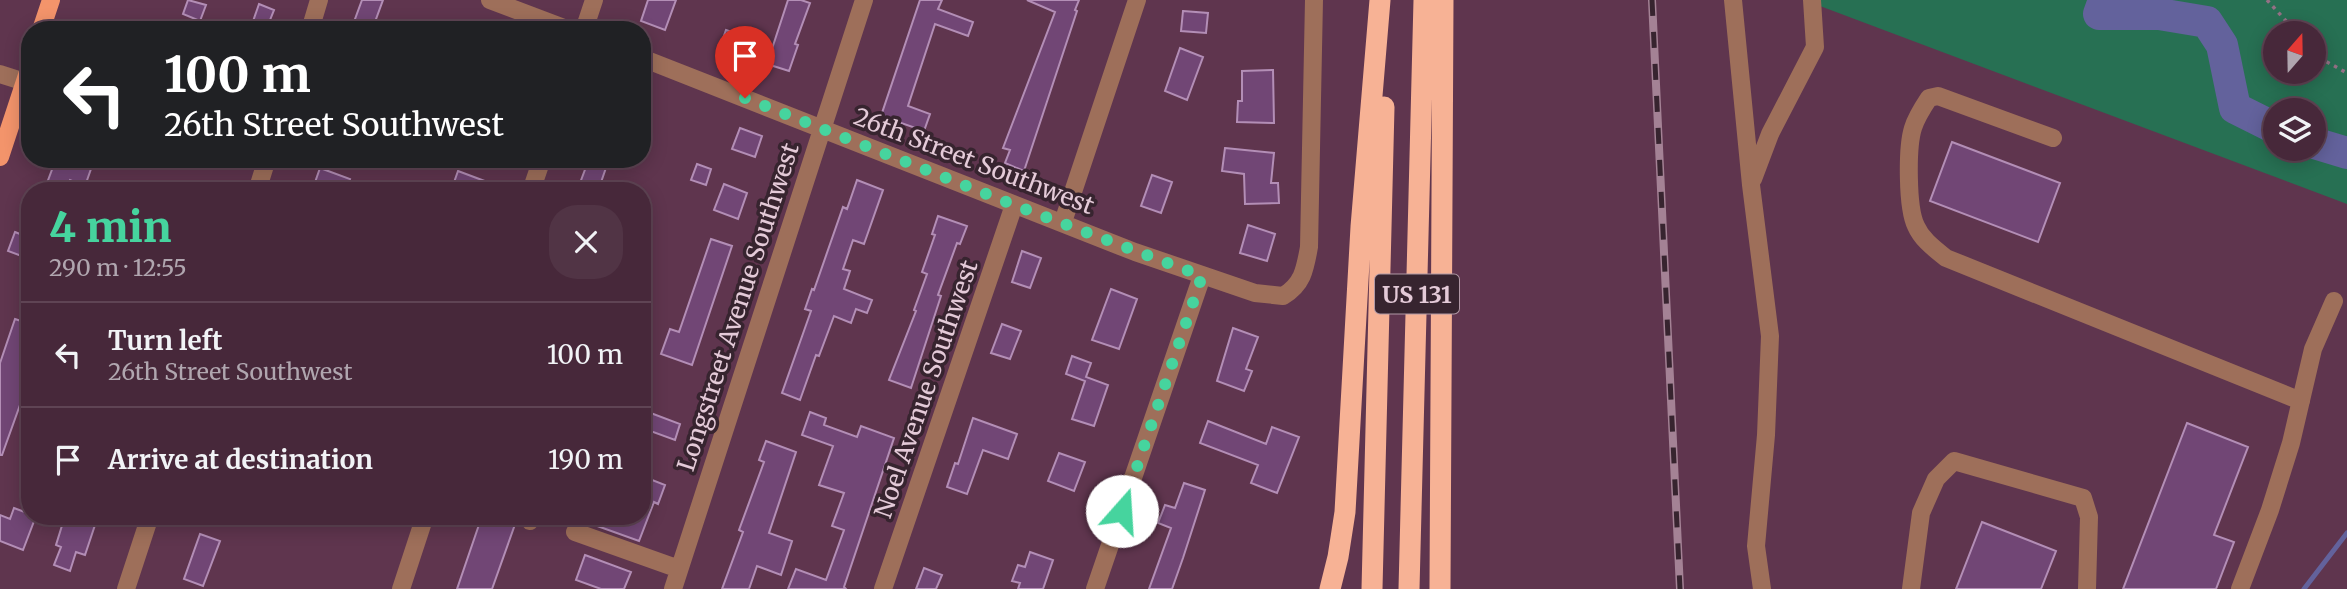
<!DOCTYPE html>
<html lang="en">
<head>
<meta charset="utf-8">
<style>
  :root { --surface:#47283a; --page:#513445; --text:#f1f3f6; --muted:#b0a6af; --line:#5f4454; --accent:#46d49e }
  body { margin:0; font-family:Merriweather,serif; background:var(--page); color:var(--text); height:100vh; display:flex; flex-direction:column; font-size:26px; white-space:nowrap }
  * { box-sizing:border-box; margin:0 }
  p { font-size:23px; color:var(--muted) }
  .icon { flex:none; width:38px; height:38px; fill:none; stroke:currentColor; stroke-width:2; stroke-linecap:round; stroke-linejoin:round }
  .map { position:relative; flex:1; overflow:hidden }
  .panel { position:absolute; left:21px; top:182px; width:630px; height:343px; display:flex; flex-direction:column; background:var(--surface); border-radius:28px; box-shadow:0 4px 18px #0003,0 0 0 2px var(--line) }
  .panel>* { flex:none }
  .banner { position:absolute; left:21px; top:21px; width:630px; height:147px; border-radius:28px; box-shadow:0 4px 18px #0003,0 0 0 2px var(--line); background:#202124; color:#fff; overflow:hidden }
  .needle { width:46px; rotate:20deg }
  .buttons { position:absolute; left:2263px; top:21px; display:grid; gap:14px }
  .buttons a { display:grid; place-items:center; width:63px; height:63px; border-radius:50%; background:var(--surface); box-shadow:0 4px 18px #0003,0 0 0 2px var(--line); font-size:35px }
  .pin { position:absolute; display:grid; place-items:center; width:60px; height:60px; color:#fff; margin:-72px -30px; border-radius:50% 50% 50% 0; rotate:-45deg; box-shadow:0 0 7px #0007 }
  .pin .icon { rotate:45deg }
  .me { position:absolute; width:77px; margin:-38px; rotate:19deg; stroke-linejoin:round; filter:drop-shadow(0 0 5px #0008) }
  .turn { display:flex; align-items:center; gap:24px; height:147px; padding:0 28px; font-size:32px }
  .turn .icon { width:91px; height:91px; stroke-width:2.5 }
  .turn b { display:block; font-size:49px; line-height:60px }
  .round { display:grid; place-items:center; flex:none; width:74px; height:74px; border-radius:28px; background:var(--page) }
  .head { display:flex; align-items:center; justify-content:space-between; height:119px; padding:0 28px }
  h1 { font-size:42px; font-weight:800; line-height:52px; color:var(--accent) }
  ul { padding:0; list-style:none }
  li { display:flex; align-items:center; gap:21px; height:105px; padding:0 28px; border-top:2px solid var(--line) }
  li div { flex:1 }
  li b { display:block; font-size:26px }
  li em { font-style:normal }
  .map>svg:first-child { display:block }
</style>
</head>
<body>
<div class="map">
<svg width="2347" height="589" viewBox="0 0 2347 589">
  <rect width="100%" height="100%" fill="#5f354e"/>
  <path fill="#277053" fill-rule="evenodd" d="M1804 0H2347V204ZM2275 33H2314V72H2275ZM2275 110H2314V149H2275Z"/>
  <g fill="none" stroke-linecap="round" stroke-linejoin="round">
    <path stroke="#63629c" stroke-width="5" d="M2304 589 2347 533"/>
    <path stroke="#63629c" stroke-width="32" d="M2104 0 2099 14H2159L2207 22 2222 45 2235 108 2275 128
      M2314 143 2347 153"/>
  </g>
  <path fill="#714675" stroke="#b38eb6" stroke-width="2" d="M188 0 206 5 200 21 183 14Z
    M362 0H383L372 30H351Z
    M648 0H676L665 30 641 21Z
    M788 0H801L810 3 795 44 798 45 789 71 767 64Z
    M920 0H942L938 9 973 22 968 36 935 24 908 106 930 114 924 131 881 116Z
    M1027 0H1079L1075 10 1077 11 1024 171 1005 163 1010 150 1003 148 1055 12Z
    M259 4 274 10 266 30H250Z
    M1183 11 1208 13 1206 33 1181 31Z
    M726 30 744 36 737 54 720 47Z
    M1180 48 1203 57 1187 100 1165 91Z
    M1273 70 1274 123 1237 122 1238 101H1242V71Z
    M740 128 762 136 755 157 732 149Z
    M1952 142 2060 183 2038 242 1930 201Z
    M1225 148 1274 153 1271 183H1278L1279 203 1245 204 1244 174 1222 171Z
    M56 159H75L92 166 85 186 70 180 66 191H44Z
    M589 159H609L598 191H577Z
    M697 164 711 169 706 185 691 180Z
    M320 168 350 179 346 191H312Z
    M458 171 506 189V191H451Z
    M1152 175 1172 182 1161 213 1141 206Z
    M857 180 883 190 864 244 853 240 843 269 850 271 844 289 872 300 867 313 856 309 851 323 834 316 819 356 816 355 800 400 782 393 811 311 805 309 812 289 814 290 843 207 847 209Z
    M724 184 747 193 738 219 714 210Z
    M938 216 967 226 960 244 957 243 938 295 941 296 911 388 889 380 916 311 914 310 927 274 922 272 935 235 932 234Z
    M1248 225 1275 234 1267 261 1240 253Z
    M15 232 30 238V259L8 251Z
    M711 239 732 246 692 365 661 354 670 329 679 332Z
    M1022 251 1041 258 1030 288 1012 282Z
    M1111 289 1137 299 1119 349 1092 340Z
    M15 319 30 324V377L2 455H0V363Z
    M1002 324 1021 331 1010 359 991 353Z
    M1233 328 1258 337 1246 369 1252 371 1244 391 1217 381Z
    M1072 356 1091 363 1086 377 1108 385 1094 426 1072 419 1085 381 1066 374Z
    M648 412 680 424 675 440 642 428Z
    M810 412 826 418 824 425 857 437 861 426 894 438 844 587 846 589H788L796 569 826 580 844 530 832 526 844 493 819 485 833 446 802 435Z
    M973 418 1017 434 1008 459 983 450 967 494 947 487 955 463 958 464Z
    M1208 421 1266 444 1272 427 1299 437 1277 493 1251 483 1258 465 1200 443Z
    M2187 423 2248 447 2214 535 2234 542 2216 589H2123Z
    M766 441 796 452 769 533 792 541 781 575 757 566 749 589H722L743 532 739 530 764 462 759 460Z
    M1059 453 1085 462 1074 491 1048 481Z
    M642 476 665 485 658 504 654 502 639 541 575 518 642 516Z
    M1184 483 1205 490 1183 558 1172 589H1149L1171 528 1158 523 1165 505 1175 508Z
    M14 508 30 514V516H36L23 550 0 541V515L10 519Z
    M65 516H98L85 555 76 552 70 571 54 565 61 547 56 545Z
    M482 516H518L492 589H457Z
    M1982 522 2056 551 2041 589H1956Z
    M200 534 220 541 203 586 184 579Z
    M1030 552 1053 560 1043 589H1018L1020 583 1012 581 1018 565 1025 567Z
    M585 555 631 572 624 589H601L576 580Z
    M924 568 942 575 936 589H916Z"/>
  <g fill="none" stroke-linecap="round" stroke-linejoin="round">
    <path stroke="#947085" stroke-width="3.5" stroke-dasharray="3.5 5" stroke-linecap="butt" d="M2267 0 2297 33
      M2314 51 2318 57 2347 73"/>
    <path stroke="#9e6f5a" stroke-width="18" d="M490 0 569 30
      M1733 0 1751 185 1770 336 1766 435 1756 546 1762 589
      M310 30 319 0
      M584 30 594 0
      M642 58 1135 252 1255 293 1283 296C1303 284 1305 269 1309 247L1314 0
      M0 74 25 82
      M2053 138 1938 96 1929 98C1923 107 1916 118 1913 128 1907 147 1907 208 1916 226 1922 240 1935 249 1946 258L2301 401
      M1753 179 1770 134 1815 47 1812 0
      M257 191 267 159
      M531 191 542 159
      M1063 222 1137 0
      M530 521 531 516
      M575 532 679 569
      M126 589 150 516
      M401 589 425 516
      M673 589 864 0
      M883 589 1014 205
      M1095 589 1202 276
      M1911 589 1921 513 1936 479 1954 461 2083 498 2089 517 2087 589
      M2240 589 2270 510 2291 443 2313 349 2334 301"/>
    <path stroke="#f3946b" stroke-width="18" d="M41 30 51 0
      M0 157 30 66"/>
    <path stroke="#f7b295" stroke-width="21" d="M1330 589 1338 557 1345 512 1361 227 1380 0
      M1372 589 1384 107
      M1409 589 1424 0
      M1440 589 1443 0"/>
    <g stroke="#a48295" stroke-width="8">
      <path id="rail" d="M1652 0 1680 589"/>
    </g>
    <use href="#rail" stroke="#37242f" stroke-width="5" stroke-dasharray="16" stroke-linecap="butt"/>
  </g>
  <g fill="none" stroke-linecap="round" stroke-linejoin="round">
    <path stroke="#46d49e" stroke-width="12" stroke-dasharray="0 21.6" d="M745 98 1014 205 1202 276 1122 511"/>
  </g>
  <g text-anchor="middle" dominant-baseline="central" stroke-width="7" stroke-linejoin="round" paint-order="stroke">
    <rect fill="#37242f" stroke="#b098a5" stroke-width="2" x="1375" y="274.5" width="84" height="39" rx="5"/>
    <g font-size="23" font-weight="bold" fill="#e4cad8">
      <text x="1417" y="294">US 131</text>
    </g>
    <g font-size="24" fill="#e4cad8" stroke="#37242f">
      <text transform="translate(974 161) rotate(21)">26th Street Southwest</text>
      <text transform="translate(738 307) rotate(-72)">Longstreet Avenue Southwest</text>
      <text transform="translate(926 389) rotate(-71)">Noel Avenue Southwest</text>
    </g>
  </g>
</svg>
<div class="buttons">
<a><svg class="needle" viewBox="-14 -14 28 28"><path d="M0-13l5 13h-10z" fill="#e53935"/><path d="M0 13l5-13h-10z" fill="#b0a6af"/></svg></a>
<a><svg class="icon" aria-label="layers" viewBox="0 0 24 24"><path d="M12 4l9 5-9 5-9-5zM3 14l9 5 9-5"/></svg></a>
</div>
<div class="pin" style="left:745px;top:98px;background:#d93025"><svg class="icon" aria-label="arrive" viewBox="0 0 24 24"><path d="M6 21V4h12l-3 4 3 4H6"/></svg></div>
<svg class="me" style="left:1122px;top:511px" viewBox="-20 -20 40 40"><circle r="19" fill="#fff"/><path d="M0-13L10 11 0 6-10 11z" fill="#46d49e"/></svg>
<div class="banner">
<div class="turn"><svg class="icon" aria-label="left" viewBox="0 0 24 24"><path d="M17 20v-9H6M10 6l-5 5 5 5"/></svg><div><b>100 m</b>26th Street Southwest</div></div>
</div>
<section class="panel">
<div class="head"><div><h1>4 min</h1><p>290 m · 12:55</p></div><a class="round"><svg class="icon" aria-label="close" viewBox="0 0 24 24"><path d="M6 6l12 12M18 6L6 18"/></svg></a></div>
<ul>
<li><svg class="icon" aria-label="left" viewBox="0 0 24 24"><path d="M17 20v-9H6M10 6l-5 5 5 5"/></svg><div><b>Turn left</b><p>26th Street Southwest</p></div><em>100 m</em></li>
<li><svg class="icon" aria-label="arrive" viewBox="0 0 24 24"><path d="M6 21V4h12l-3 4 3 4H6"/></svg><div><b>Arrive at destination</b></div><em>190 m</em></li>
</ul>
</section>
</div>
</body>
</html>
